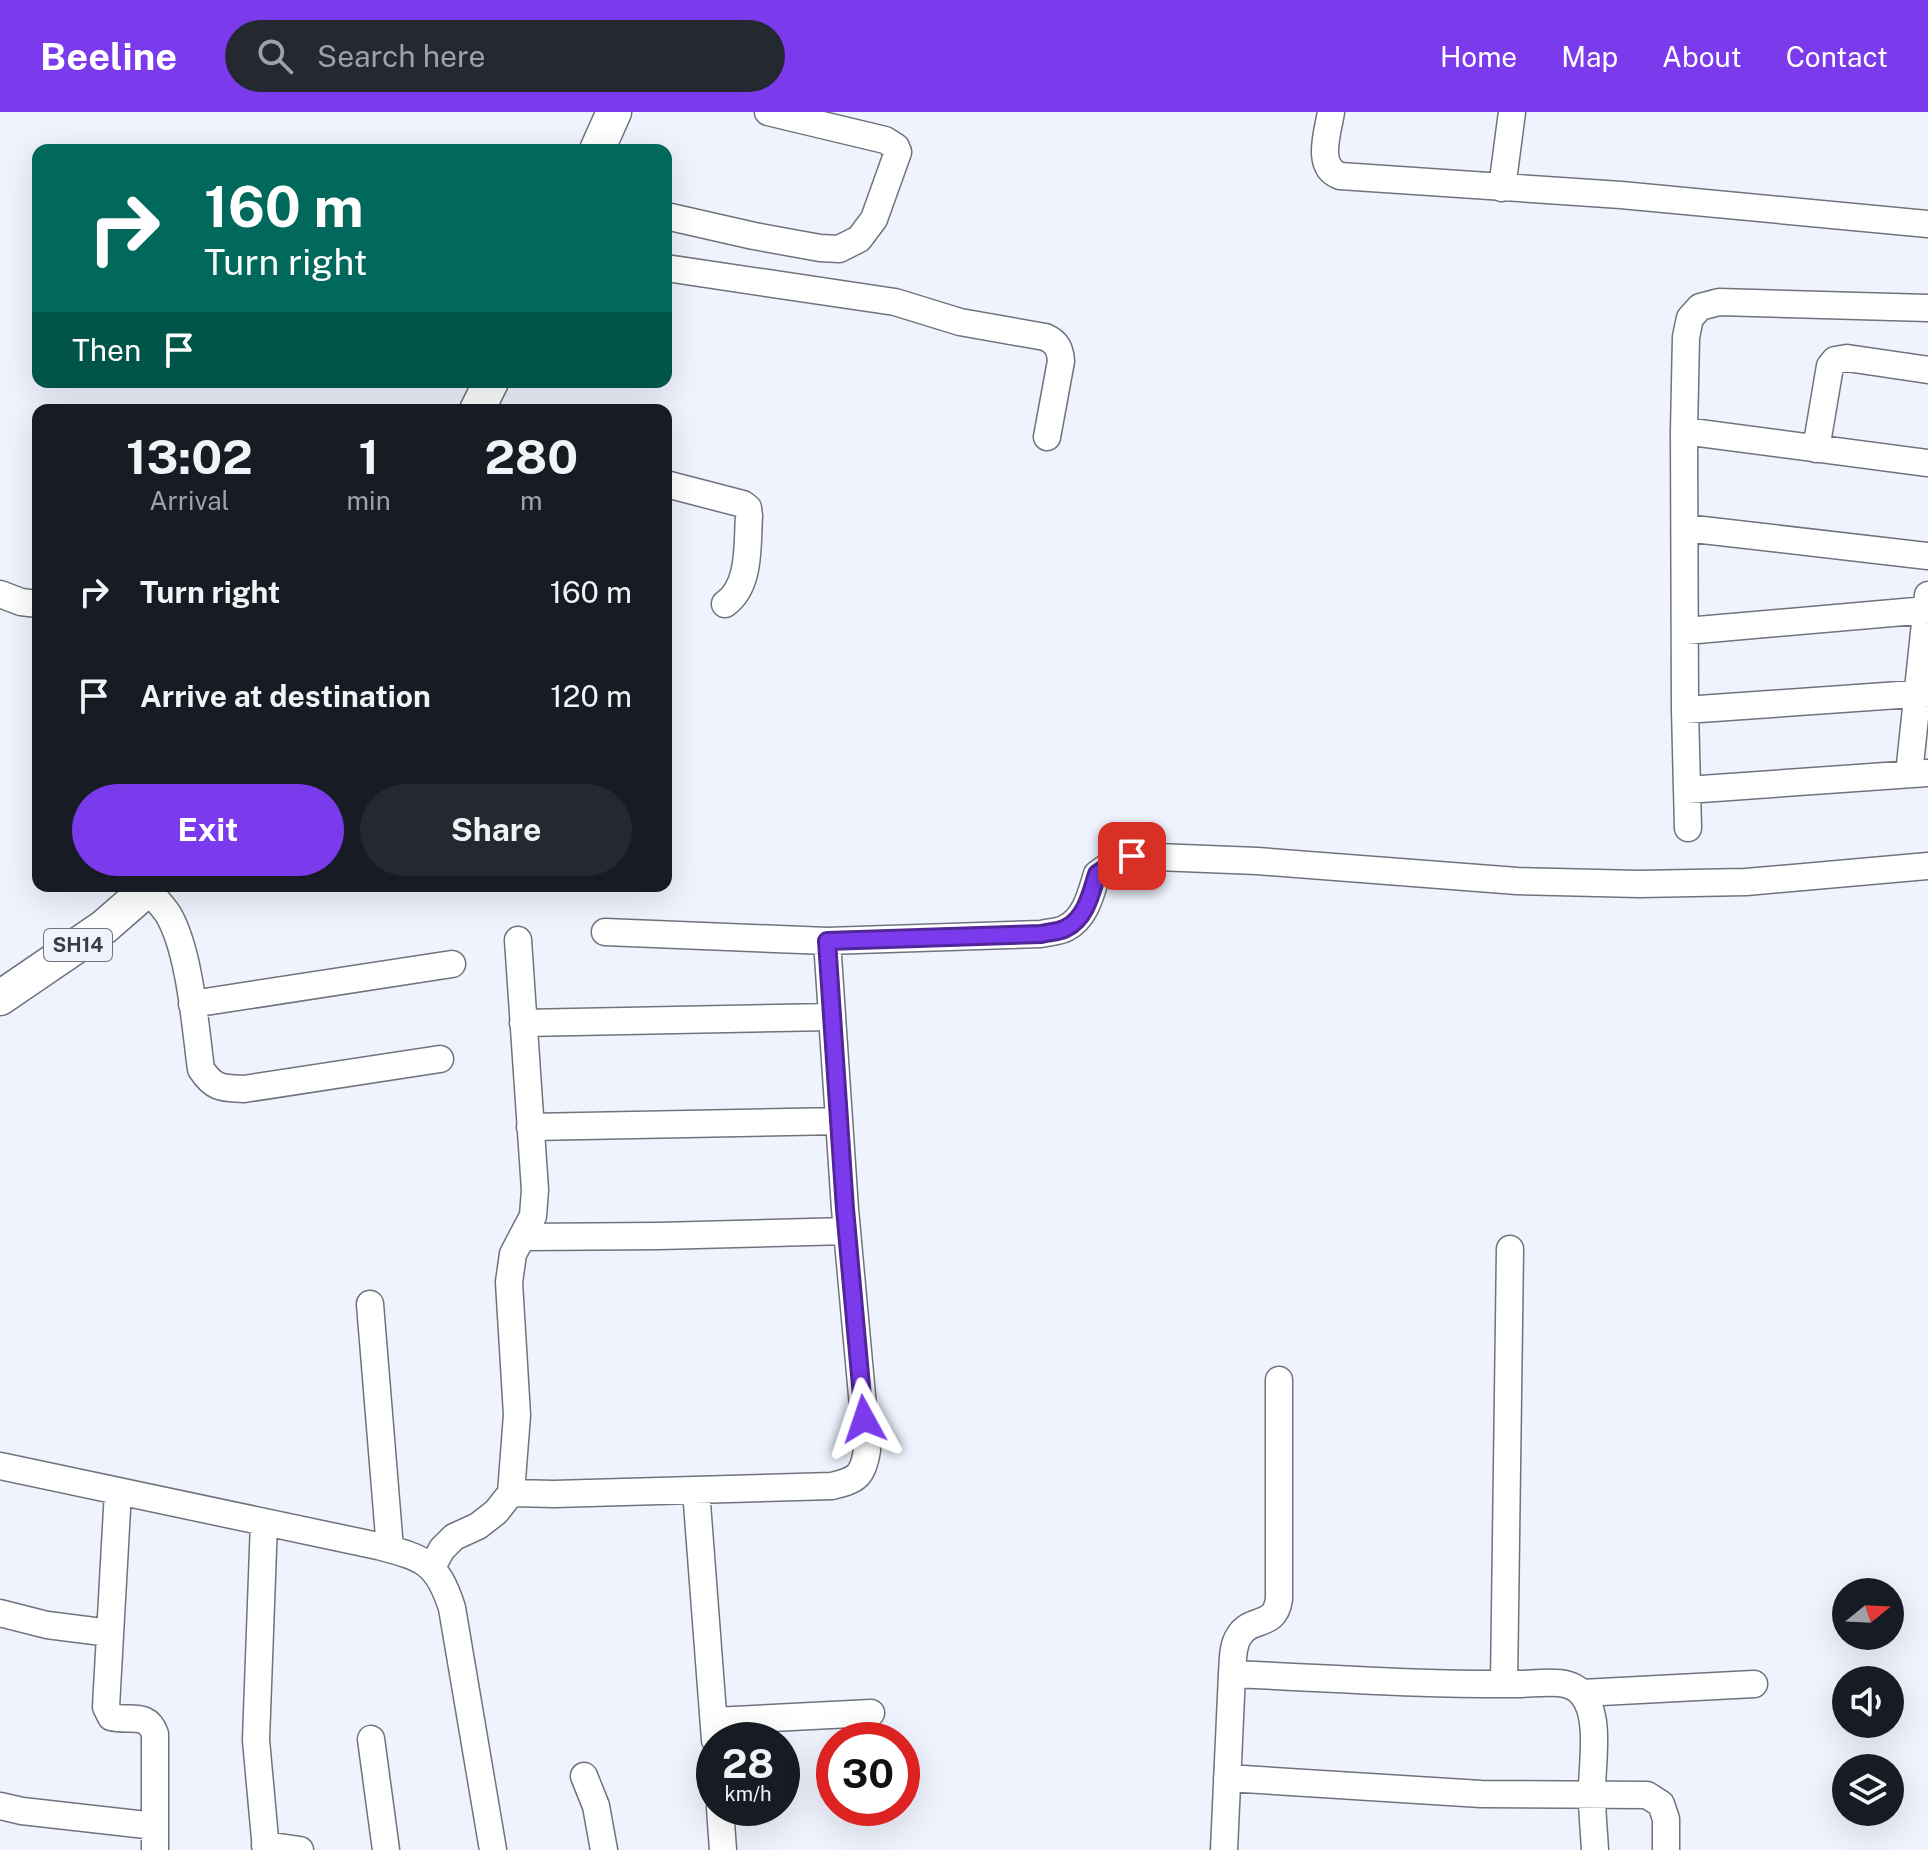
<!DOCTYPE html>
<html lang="en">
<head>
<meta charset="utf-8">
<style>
  :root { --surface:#171b24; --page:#242831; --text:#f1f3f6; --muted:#9ea1a6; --accent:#7c3aed }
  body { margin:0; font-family:"Public Sans",sans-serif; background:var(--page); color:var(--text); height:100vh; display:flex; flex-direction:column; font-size:30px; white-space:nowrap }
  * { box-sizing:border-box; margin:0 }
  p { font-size:26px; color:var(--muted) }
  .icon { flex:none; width:44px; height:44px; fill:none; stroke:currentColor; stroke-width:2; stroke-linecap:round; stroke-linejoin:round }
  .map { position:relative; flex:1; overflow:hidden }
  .details { position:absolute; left:32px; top:292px; width:640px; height:488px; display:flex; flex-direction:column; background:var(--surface); border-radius:16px; box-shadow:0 8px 32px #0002 }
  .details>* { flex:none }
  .banner { position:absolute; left:32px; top:32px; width:640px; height:244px; border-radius:16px; box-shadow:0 8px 32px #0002; background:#00695c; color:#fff; overflow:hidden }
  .needle { width:52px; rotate:72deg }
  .fabs { position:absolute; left:1832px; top:1466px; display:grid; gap:16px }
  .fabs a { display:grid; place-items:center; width:72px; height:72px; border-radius:50%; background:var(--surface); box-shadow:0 8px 32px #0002; font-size:40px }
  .speed { position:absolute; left:696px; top:1610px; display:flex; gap:16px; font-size:40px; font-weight:700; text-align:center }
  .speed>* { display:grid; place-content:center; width:104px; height:104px; border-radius:50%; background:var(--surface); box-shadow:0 8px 32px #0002; line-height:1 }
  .speed small { font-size:20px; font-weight:400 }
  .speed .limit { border:12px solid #d22; background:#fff; color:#111 }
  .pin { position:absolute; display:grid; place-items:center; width:68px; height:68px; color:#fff; margin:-34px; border-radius:16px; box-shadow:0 4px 12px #0006 }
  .me { position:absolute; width:88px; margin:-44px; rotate:355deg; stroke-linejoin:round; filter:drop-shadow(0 0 6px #0008) }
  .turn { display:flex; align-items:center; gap:28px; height:168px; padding:0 40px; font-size:36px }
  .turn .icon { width:104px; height:104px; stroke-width:2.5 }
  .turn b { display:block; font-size:56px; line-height:68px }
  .then { display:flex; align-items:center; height:76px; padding:0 40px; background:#0003; gap:16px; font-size:30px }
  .eta { display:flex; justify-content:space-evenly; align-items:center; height:136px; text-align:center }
  .eta b { font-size:48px; font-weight:700; line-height:56px }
  .button { display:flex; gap:16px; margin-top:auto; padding:16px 40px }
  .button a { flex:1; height:92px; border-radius:48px; background:var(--accent); color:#fff; font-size:32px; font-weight:700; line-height:92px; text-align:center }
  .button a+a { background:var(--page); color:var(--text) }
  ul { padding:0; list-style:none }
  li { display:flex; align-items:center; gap:24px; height:104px; padding:0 40px }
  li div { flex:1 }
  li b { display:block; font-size:30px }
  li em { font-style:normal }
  header { display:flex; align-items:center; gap:48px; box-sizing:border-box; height:112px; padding:0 40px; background:var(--accent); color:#fff }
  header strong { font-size:38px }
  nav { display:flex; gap:44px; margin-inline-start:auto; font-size:28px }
  .search { width:560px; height:72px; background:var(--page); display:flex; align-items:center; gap:20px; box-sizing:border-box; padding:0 28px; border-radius:44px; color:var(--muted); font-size:30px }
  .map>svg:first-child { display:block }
</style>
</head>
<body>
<header>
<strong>Beeline</strong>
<div class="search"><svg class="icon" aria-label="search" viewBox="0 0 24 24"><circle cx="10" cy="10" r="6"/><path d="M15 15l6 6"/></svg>Search here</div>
<nav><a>Home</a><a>Map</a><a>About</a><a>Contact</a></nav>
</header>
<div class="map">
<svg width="1928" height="1738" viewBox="0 0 1928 1738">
  <rect width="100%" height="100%" fill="#eff3fe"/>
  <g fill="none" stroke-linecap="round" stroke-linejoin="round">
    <g stroke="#70737d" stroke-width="29">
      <path id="minor" d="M1331 0C1328 20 1315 55 1340 64L1621 83 1928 112
        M1502 76 1512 0
        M666 104 754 124 820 136 839 137 859 127 874 107 898 40 896 35 885 28 768 0
        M666 156 895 190 960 210 1045 225C1057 230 1060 237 1061 249L1047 325
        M1684 319 1928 351
        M1816 337 1830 254 1835 248 1847 246 1928 258
        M666 372 743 392 748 396 749 404C747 432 751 474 725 492
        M1685 416 1928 444
        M0 482 21 490 38 492
        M1686 519 1927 498
        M1685 598 1928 581
        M1909 662 1928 483
        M1687 678 1928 661
        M1688 716 1685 598 1684 319 1686 225 1690 206 1700 195 1719 190 1928 196
        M148 778C155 786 162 793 168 802 190 839 195 913 201 957 214 977 222 976 244 977L440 947
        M605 820 827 829 1041 822C1049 820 1059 820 1066 816 1086 806 1091 781 1097 762L1114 750 1132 744 1257 749 1517 769 1639 772 1746 770 1928 754
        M192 892 452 852
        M523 911 832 905
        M530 1015 839 1009
        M523 1125 659 1124 847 1119
        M370 1192 390 1437
        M0 1354 378 1434C423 1446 437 1449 452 1496L493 1738
        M696 1378 715 1628
        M118 1379 106 1595 111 1605C130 1610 147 1599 155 1622V1738
        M511 1381 554 1382 832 1374C857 1368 863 1364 867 1338L845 1097 827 829
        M264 1410 256 1628 266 1738
        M432 1455 442 1437 454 1425 478 1414 496 1400 511 1381 517 1303 509 1170 513 1142 533 1104 535 1078 518 828
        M0 1501 47 1513 110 1521
        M1232 1562C1327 1566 1423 1573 1518 1572 1537 1572 1569 1565 1582 1582 1602 1605 1591 1655 1592 1683 1592 1701 1594 1720 1595 1738
        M1504 1572 1510 1137
        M1582 1581 1754 1572
        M714 1609 871 1601
        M371 1627 386 1738
        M584 1664 596 1694 604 1738
        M1227 1666 1481 1682 1647 1683 1661 1692 1666 1707V1738
        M0 1694 22 1699 155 1714
        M720 1696 723 1738
        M265 1733 300 1738
        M1224 1738 1232 1562C1233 1550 1232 1534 1239 1524 1251 1504 1275 1517 1279 1487V1268"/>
    </g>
    <g stroke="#70737d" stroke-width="37">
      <path id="major" d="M597 38 614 0
        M477 298 491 270
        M0 886 104 815 151 774"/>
    </g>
    <use href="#minor" stroke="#fff" stroke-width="26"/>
    <use href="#major" stroke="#fff" stroke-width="34"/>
  </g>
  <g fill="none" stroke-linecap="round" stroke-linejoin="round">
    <g stroke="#51269a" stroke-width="20">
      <path id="route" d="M864 1307 845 1097 827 829 1041 822C1049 820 1059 820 1066 816 1086 806 1091 781 1097 762L1114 750 1132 744"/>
    </g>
    <use href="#route" stroke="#7c3aed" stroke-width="14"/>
  </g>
  <g text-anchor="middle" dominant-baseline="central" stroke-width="6" stroke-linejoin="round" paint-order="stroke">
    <rect fill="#eff3fe" stroke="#71737a" stroke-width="2" x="44" y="817" width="68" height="32" rx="6"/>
    <g font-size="20" font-weight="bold" fill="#3b3c41">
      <text x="78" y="833">SH14</text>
    </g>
  </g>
</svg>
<div class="fabs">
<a><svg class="needle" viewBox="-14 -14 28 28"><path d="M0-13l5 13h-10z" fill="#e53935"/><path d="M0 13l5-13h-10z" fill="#9ea1a6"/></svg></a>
<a><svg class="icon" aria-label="sound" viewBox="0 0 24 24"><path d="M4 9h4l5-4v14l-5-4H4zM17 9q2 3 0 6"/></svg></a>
<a><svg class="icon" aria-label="layers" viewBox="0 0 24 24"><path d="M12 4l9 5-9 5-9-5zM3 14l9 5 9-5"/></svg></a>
</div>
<div class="speed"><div>28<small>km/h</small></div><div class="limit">30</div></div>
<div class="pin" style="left:1132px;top:744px;background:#d93025"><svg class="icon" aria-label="arrive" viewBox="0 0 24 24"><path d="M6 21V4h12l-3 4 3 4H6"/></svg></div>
<svg class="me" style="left:864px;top:1307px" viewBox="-20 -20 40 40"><path d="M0-17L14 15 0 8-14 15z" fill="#7c3aed" stroke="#fff" stroke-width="4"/></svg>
<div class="banner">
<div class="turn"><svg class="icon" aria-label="right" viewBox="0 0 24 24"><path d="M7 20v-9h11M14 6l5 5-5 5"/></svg><div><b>160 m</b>Turn right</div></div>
<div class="then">Then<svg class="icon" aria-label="arrive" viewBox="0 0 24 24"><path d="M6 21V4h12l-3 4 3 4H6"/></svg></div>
</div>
<section class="details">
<div class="eta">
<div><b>13:02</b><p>Arrival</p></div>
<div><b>1</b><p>min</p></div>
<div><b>280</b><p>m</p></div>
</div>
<ul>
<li><svg class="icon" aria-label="right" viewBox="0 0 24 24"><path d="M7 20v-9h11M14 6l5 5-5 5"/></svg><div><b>Turn right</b></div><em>160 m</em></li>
<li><svg class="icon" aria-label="arrive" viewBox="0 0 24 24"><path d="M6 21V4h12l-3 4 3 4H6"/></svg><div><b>Arrive at destination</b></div><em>120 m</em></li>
</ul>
<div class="button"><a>Exit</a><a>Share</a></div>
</section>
</div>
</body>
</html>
